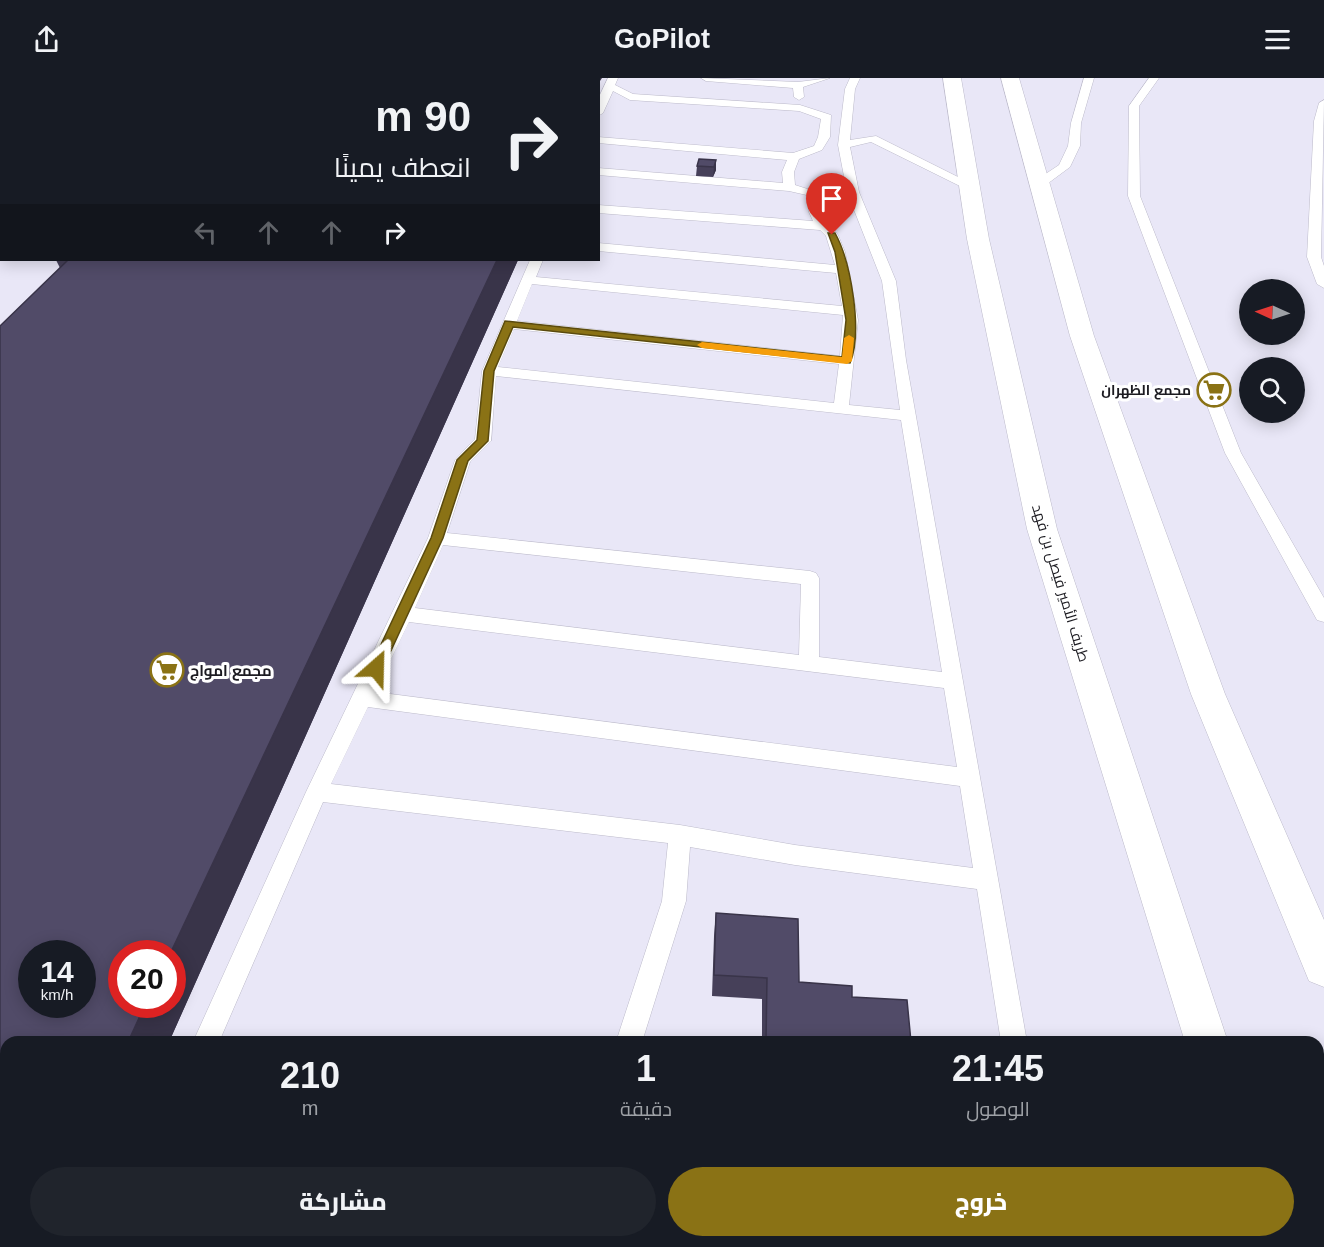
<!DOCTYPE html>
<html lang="ar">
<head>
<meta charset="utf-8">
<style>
  :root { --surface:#171b24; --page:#20242c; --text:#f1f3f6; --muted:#9ea1a6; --accent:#8a7215 }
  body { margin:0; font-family:Helvetica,Cairo,sans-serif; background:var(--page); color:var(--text); direction:rtl; height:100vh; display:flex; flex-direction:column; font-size:22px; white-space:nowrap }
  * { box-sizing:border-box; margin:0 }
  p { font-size:20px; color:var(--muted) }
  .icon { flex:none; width:33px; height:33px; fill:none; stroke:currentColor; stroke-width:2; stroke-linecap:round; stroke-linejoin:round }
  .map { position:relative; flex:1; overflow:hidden; direction:ltr }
  .sheet { position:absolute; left:0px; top:958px; width:1324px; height:212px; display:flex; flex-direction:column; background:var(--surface); border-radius:18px 18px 0 0; box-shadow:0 3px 15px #0003; direction:rtl }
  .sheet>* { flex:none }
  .hud { position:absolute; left:0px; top:0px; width:600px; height:183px; box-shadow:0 3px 15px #0003; direction:rtl; background:#171b24; color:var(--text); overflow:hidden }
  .needle { width:39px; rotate:273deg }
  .controls { position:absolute; left:1239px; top:201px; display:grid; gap:12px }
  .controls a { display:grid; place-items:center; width:66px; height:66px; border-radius:50%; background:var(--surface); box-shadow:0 3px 15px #0003; font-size:30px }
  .speed { position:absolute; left:18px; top:862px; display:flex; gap:12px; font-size:30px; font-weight:700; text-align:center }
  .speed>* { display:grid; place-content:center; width:78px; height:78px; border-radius:50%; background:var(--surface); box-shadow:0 3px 15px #0003; line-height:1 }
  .speed small { font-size:15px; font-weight:400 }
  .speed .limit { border:9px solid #d22; background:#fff; color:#111 }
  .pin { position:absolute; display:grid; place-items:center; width:51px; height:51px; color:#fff; margin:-62px -26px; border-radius:50% 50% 50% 0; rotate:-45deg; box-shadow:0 0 6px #0007 }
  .pin .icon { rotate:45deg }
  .me { position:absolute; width:66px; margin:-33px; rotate:25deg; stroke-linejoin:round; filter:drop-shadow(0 0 4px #0008) }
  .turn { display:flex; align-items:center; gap:21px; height:126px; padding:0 30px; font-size:27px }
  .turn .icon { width:78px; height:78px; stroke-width:2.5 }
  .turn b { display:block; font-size:42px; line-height:51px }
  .lanes { display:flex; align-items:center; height:57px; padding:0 30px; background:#0003; justify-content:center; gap:30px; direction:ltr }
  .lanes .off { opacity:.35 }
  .eta { display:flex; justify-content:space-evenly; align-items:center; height:102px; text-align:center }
  .eta b { font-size:36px; font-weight:800; line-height:42px }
  .action { display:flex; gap:12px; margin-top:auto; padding:12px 30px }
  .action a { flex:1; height:69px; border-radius:36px; background:var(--accent); color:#fff; font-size:24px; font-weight:800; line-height:69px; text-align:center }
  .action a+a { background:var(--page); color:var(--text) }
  header { display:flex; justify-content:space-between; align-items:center; height:78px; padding:0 30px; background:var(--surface); font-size:27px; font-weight:800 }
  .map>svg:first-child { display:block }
</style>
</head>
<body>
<header><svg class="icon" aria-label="menu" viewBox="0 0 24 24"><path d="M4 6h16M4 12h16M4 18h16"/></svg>GoPilot<svg class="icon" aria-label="share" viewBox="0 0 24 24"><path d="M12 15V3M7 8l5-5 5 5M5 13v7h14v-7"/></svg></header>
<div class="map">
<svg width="1324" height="1169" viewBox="0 0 1324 1169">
  <rect width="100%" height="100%" fill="#e9e7f7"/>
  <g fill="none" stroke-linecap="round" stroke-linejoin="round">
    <g stroke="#bcbaca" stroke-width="1">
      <path id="service" d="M608 0H618L615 7 633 16 800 27 831 37 830 59 822 72 799 81 794 94 795 107 823 116 821 134 838 157 845 174 858 242 849 327 900 332 882 203 847 114 838 67 845 11 850 0H860L855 11 850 62 876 58 976 108 966 111 871 64 850 69 859 114 896 203 906 282 1027 964H1001L977 811 795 787 690 769 686 823 642 964H616L662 823 668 765 323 724 219 964H193L306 714 428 460 455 382 475 361 482 293 530 182H543L536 199 842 228 836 195 598 173V165L835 187 826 158 820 152 598 135V127L813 143 809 134 811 118 789 113 598 97V90L783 105 782 94 787 82 598 65V59L793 75 814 68 818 59 821 41 799 33 630 22 613 13 603 35 598 38V21ZM532 206 843 237 840 278 517 243ZM514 251 839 286 834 325 498 289ZM496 298 901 342 942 594 819 579V500L816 495 810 493 447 455 470 384 491 363ZM443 467 801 506 799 577 415 530ZM409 544 944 610 957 689 375 614ZM368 629 960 708 973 790 795 767 680 747 331 706Z
        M701 0 798 4 830 0 803 9 804 19 799 22 794 19 793 10 706 3Z
        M1084 0H1094L1081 45 1080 68 1070 89 1043 109H1035V103L1059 87 1068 68 1071 45Z
        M1149 0H1159L1139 28 1140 118 1241 375 1324 520V544L1317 542 1225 375 1128 118 1129 28Z
        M1324 22 1321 179 1324 188V210L1317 206 1307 179 1314 43 1319 25Z
        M104 1164H132L130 1169H102Z
        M683 1164H711V1169H683Z
        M1032 1164H1060L1061 1169H1033Z
        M1231 1164H1259V1169H1231Z"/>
    </g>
    <g stroke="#bcbaca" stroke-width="1">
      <path id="minor" d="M102 0H120L101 2Z
        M161 0H179L160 2Z
        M2 88V101H0V89Z
        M0 162H2L0 177Z"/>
    </g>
    <g stroke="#bcbaca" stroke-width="1">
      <path id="primary" d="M943 0H961L989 161 1057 451 1228 964H1185L1027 451 967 161Z
        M1001 0H1019L1094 258 1225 616 1324 842V909L1309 903 1191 616 1070 258Z
        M1252 1164H1300L1302 1169H1254Z"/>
    </g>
    <use href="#service" fill="#fff" fill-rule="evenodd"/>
    <use href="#minor" fill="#fff" fill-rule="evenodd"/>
    <use href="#primary" fill="#fff" fill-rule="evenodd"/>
  </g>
  <path fill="#464059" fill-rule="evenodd" d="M716 82V92L713 99 696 98 697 88Z
    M56 182H518L169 964H6V1164H80L77 1169H0V248L60 190ZM32 876H82V927H32ZM122 876H172V927H122Z
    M716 835 799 904 852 919 911 964H762V921L712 918 714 858Z
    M761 1164H982L983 1169H761Z"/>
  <path fill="#393449" d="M584 0H602L598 6V2H583Z
    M716 82V92L713 99 714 89Z
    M497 182H518L169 964H128L145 927H172V876H170Z
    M34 1164H80L77 1169H32Z"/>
  <path fill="#514b68" stroke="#393449" stroke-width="1.5" fill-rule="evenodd" d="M213 0H584L583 2H211Z
    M699 81 716 82 714 89 697 88Z
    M68 182H497L170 876H122V927H145L128 964H6V1164H34L32 1169H0V248ZM32 876H82V927H32Z
    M716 835 798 841 799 904 852 908V919L907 922 911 964H766L767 900 714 897Z
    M766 1164H982L983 1169H798L766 1167Z"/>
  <path fill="#8a7215" stroke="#5a4a0e" stroke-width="1.5" d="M828 155H835C851 184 863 254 850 285L513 249 494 293 488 363 468 383 443 460 383 590 381 594H372L370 590 431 460 457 382 477 362 484 293 505 243 842 279 846 242 835 174Z"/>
  <path fill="#f59e0b" d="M849 257 854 260 852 283 847 286 702 270 697 267 702 264 842 279 844 260Z"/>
  <defs>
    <g id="supermarket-ring" transform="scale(1.725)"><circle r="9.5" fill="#fff" stroke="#8a7215" stroke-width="1.5"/><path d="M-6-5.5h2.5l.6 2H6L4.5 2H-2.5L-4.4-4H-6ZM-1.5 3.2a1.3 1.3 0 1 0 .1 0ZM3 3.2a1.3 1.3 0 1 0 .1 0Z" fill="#8a7215"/></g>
  </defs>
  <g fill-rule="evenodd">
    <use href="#supermarket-ring" x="1214" y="312"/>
    <use href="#supermarket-ring" x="167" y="592"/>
  </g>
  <g text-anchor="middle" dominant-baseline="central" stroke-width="6" stroke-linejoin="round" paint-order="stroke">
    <g font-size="14" font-weight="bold" fill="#1c1b21" stroke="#fff" text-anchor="end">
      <text x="1191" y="312">مجمع الظهران</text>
    </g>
    <g font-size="15" fill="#1c1b21" stroke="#fff">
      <text transform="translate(1061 505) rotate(73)">طريف الأمير فيصل بن فهد</text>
    </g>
    <g font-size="15" font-weight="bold" fill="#1c1b21" stroke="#fff" text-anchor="start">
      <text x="190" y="592">مجمع امواج</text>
    </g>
  </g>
</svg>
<div class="controls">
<a><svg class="needle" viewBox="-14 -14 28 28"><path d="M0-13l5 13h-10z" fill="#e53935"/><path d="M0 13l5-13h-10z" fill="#9ea1a6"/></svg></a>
<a><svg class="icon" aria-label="search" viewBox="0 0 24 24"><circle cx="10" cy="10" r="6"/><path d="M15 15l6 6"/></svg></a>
</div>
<div class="speed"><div>14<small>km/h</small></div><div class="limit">20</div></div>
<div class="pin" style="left:832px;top:157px;background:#d93025"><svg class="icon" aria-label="arrive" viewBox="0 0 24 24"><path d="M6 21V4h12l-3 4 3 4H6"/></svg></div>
<svg class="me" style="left:376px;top:590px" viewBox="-20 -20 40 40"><path d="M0-17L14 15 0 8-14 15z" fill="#8a7215" stroke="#fff" stroke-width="4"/></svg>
<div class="hud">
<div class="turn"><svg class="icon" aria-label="right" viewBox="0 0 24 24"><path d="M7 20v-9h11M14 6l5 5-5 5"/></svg><div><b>90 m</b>انعطف يمينًا</div></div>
<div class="lanes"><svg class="icon off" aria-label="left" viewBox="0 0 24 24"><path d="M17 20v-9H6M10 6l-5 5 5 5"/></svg><svg class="icon off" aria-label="ahead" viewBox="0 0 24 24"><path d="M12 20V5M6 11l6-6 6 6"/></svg><svg class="icon off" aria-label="ahead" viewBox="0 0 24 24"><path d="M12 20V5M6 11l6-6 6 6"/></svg><svg class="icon" aria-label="right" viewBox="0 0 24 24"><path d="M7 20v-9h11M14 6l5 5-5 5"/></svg></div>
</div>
<section class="sheet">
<div class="eta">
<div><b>21:45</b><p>الوصول</p></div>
<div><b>1</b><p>دقيقة</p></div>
<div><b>210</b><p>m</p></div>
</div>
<div class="action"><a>خروج</a><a>مشاركة</a></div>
</section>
</div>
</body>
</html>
